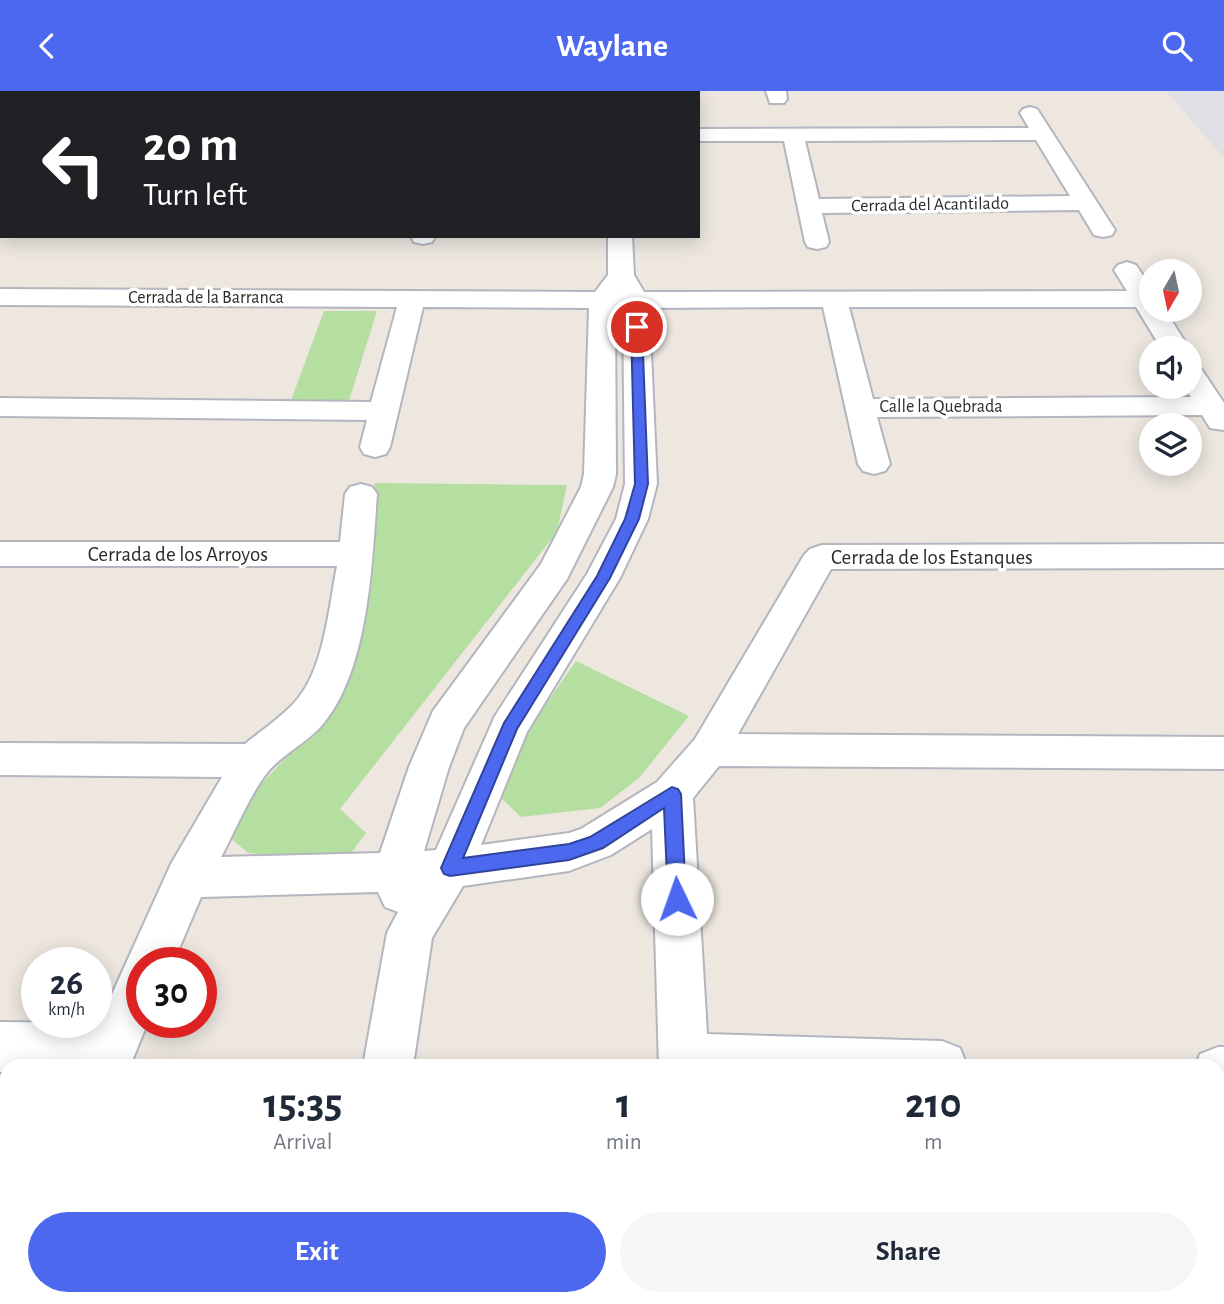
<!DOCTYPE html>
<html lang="en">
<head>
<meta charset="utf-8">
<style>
  :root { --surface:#fff; --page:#f6f6f7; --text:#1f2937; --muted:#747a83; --accent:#4b68ef }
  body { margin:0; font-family:"Alegreya Sans",sans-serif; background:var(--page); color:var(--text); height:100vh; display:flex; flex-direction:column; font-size:26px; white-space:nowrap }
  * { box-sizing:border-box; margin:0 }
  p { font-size:23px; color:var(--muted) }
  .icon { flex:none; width:38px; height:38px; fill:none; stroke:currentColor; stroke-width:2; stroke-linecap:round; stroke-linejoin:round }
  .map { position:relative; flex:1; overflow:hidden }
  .drawer { position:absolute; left:0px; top:968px; width:1225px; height:247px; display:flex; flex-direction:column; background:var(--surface); border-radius:21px 21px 0 0; box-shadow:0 4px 18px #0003 }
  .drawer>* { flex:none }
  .banner { position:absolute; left:0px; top:0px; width:700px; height:147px; box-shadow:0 4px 18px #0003; background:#202124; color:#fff; overflow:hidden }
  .needle { width:46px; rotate:189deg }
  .tools { position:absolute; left:1139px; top:168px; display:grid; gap:14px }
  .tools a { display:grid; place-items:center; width:63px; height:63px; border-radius:50%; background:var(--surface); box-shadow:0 4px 18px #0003; font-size:35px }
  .speed { position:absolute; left:21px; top:856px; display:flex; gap:14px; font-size:35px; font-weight:700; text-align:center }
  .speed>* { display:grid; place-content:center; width:91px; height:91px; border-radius:50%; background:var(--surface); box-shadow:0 4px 18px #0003; line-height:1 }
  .speed small { font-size:18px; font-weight:400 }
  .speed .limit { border:10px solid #d22; background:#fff; color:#111 }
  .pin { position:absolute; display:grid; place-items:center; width:60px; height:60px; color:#fff; margin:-30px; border:4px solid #fff; border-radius:50%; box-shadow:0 2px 7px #0007 }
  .me { position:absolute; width:77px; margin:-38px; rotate:357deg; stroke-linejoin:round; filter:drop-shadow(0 0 5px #0008) }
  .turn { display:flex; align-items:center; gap:24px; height:147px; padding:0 28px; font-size:32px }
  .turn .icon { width:91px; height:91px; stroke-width:2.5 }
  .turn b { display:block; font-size:49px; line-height:60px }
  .eta { display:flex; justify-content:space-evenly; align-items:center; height:119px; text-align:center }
  .eta b { font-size:42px; font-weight:700; line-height:49px }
  .cta { display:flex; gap:14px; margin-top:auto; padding:14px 28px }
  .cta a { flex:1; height:80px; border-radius:42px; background:var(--accent); color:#fff; font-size:28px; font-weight:700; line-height:80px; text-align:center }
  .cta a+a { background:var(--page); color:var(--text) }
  header { display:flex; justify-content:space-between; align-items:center; height:91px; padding:0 28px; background:var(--accent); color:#fff; font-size:32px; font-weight:700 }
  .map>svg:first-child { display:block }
</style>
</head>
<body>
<header><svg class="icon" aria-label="back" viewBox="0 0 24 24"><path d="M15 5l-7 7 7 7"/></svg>Waylane<svg class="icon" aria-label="search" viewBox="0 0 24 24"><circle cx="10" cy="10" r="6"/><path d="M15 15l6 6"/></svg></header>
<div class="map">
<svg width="1224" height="1213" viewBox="0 0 1224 1213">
  <rect width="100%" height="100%" fill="#ede7e0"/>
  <path fill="#e1dfe6" d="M1166 0H1224V67L1187 24Z"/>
  <path fill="#b5dfa0" d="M324 220H377L348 313 290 312Z
    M375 392 567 394 557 441 340 718 366 742 351 762 321 769 248 762 228 745 235 721 321 629 348 582 367 518Z
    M576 570 689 625 639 687 600 717 521 726 501 707 525 643Z
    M698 1208H855L851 1213H698Z"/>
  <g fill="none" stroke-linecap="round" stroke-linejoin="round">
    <g stroke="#b3b5bf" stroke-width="4">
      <path id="minor" d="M103 0H124L102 2Z
        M445 0H465V2H445Z
        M611 0H631V2H611Z
        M766 0H786L787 8 784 12H770Z
        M1030 16 1037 18 1115 139 1112 144 1103 146 1094 144 1079 119 822 122 829 151 826 156 817 158 808 156 805 151 784 50H698V38L1029 37 1020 22 1023 18ZM1036 49 1070 105 819 108 805 50Z
        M0 112H2L0 128Z
        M411 145H435V146L432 151 423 153 414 151Z
        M608 145H632L634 184 644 201 1127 200 1114 179 1118 174 1127 171 1136 174 1152 198V219H1165L1189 257H1161L1136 216H849L873 308 1191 306 1184 296H1190V273L1200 276 1224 312V339L1210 337 1202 324 877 326 890 373 885 380 874 383 863 380 858 373 823 216 649 217 657 393 648 428 620 487 527 641 481 754 569 742 581 738 657 691 695 648 804 464 810 458 822 454 1224 453V477L831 478 738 643 1224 646V678L719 675 693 707 707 943 942 950 960 957 967 975H659L652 738 611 764 569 780 463 795 432 847 413 975H363L387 842 398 821 385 816 378 801 201 806 173 872H142V931H148L130 975H7V981H0V931L99 932 171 773 222 686 0 684V652L245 653C261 640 280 627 294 612 324 581 329 515 337 475H0V451H340L345 403 350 396 361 393 372 396 377 403C372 472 369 578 323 633 307 652 282 663 267 682 249 705 235 740 221 766L380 762 409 676 433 620 541 473 581 396 584 383 589 217 423 216 390 356 386 363 375 366 364 363 360 356 367 329 0 325V307L371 311 397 216 0 214V198L595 201 608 184ZM615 217H623L625 393 616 428 587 483 495 625 436 759 424 760 449 676 464 637 567 488 613 396 616 383Z
        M1218 956H1224V1006H1218V975H1196L1200 963Z
        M7 1188V1208H55L54 1213H0V1204Z
        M320 1208H378L377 1213H319Z
        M652 1208H709L710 1213H652Z
        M883 1208H942L939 1213H880Z"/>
    </g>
    <use href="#minor" fill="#fff" fill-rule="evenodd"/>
  </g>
  <path fill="#4b68ef" stroke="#31449b" stroke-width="2" d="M637 232 642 236 648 393 639 428 610 487 517 638 463 767 569 753 590 746 672 696 678 698 681 703 686 808 683 814 677 817 670 814 668 808 664 717 603 757 569 769 450 785 444 783 441 777 504 632 597 485 625 428 635 393 631 236Z"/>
  <g text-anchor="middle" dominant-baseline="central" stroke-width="7" stroke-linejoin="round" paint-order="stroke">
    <g font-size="18" fill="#2c2c2c" stroke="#fff">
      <text transform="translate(930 114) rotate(-1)">Cerrada del Acantilado</text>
      <text x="206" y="207">Cerrada de la Barranca</text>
      <text x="941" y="316">Calle la Quebrada</text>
    </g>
    <g font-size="21" fill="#2c2c2c" stroke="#fff">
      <text x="178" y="463">Cerrada de los Arroyos</text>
      <text x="932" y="466">Cerrada de los Estanques</text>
    </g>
  </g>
</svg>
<div class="tools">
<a><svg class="needle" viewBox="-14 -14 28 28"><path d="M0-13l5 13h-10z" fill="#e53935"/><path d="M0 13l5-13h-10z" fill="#747a83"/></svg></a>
<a><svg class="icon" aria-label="sound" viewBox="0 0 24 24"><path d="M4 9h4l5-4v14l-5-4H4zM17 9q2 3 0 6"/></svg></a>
<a><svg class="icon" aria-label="layers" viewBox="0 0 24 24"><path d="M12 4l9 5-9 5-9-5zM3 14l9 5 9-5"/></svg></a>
</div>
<div class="speed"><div>26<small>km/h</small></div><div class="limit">30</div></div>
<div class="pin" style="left:637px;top:236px;background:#d93025"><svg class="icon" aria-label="arrive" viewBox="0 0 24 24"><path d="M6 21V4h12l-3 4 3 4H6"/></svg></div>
<svg class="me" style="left:677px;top:808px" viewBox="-20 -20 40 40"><circle r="19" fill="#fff"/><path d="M0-13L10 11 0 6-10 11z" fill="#4b68ef"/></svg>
<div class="banner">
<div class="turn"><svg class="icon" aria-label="left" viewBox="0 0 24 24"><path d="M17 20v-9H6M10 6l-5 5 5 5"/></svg><div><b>20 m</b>Turn left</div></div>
</div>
<section class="drawer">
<div class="eta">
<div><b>15:35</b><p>Arrival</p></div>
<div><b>1</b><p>min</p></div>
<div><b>210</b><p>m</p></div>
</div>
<div class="cta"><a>Exit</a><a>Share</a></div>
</section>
</div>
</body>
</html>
